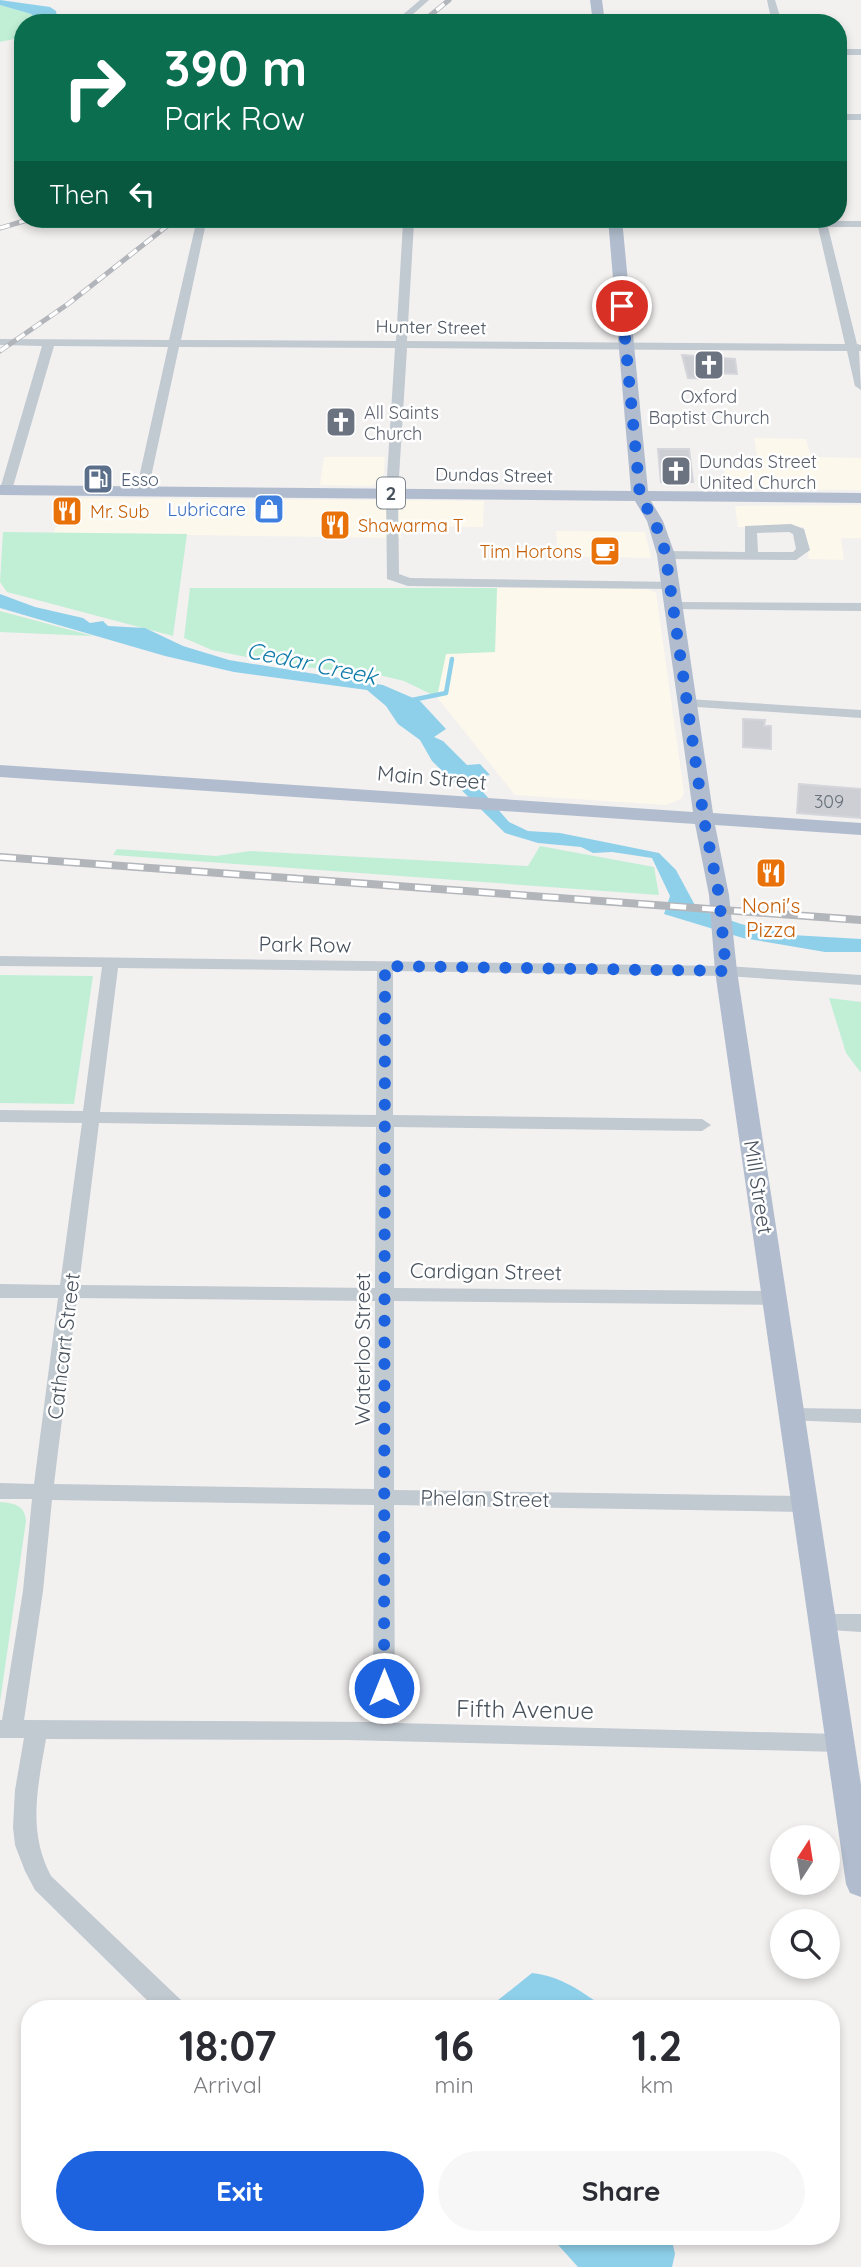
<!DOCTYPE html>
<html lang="en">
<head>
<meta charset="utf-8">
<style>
  :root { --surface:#fff; --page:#f7f7f7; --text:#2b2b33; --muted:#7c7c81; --accent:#1d62df }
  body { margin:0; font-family:Quicksand,sans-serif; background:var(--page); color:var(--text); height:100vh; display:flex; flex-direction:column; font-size:26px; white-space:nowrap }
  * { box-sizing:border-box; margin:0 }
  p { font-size:23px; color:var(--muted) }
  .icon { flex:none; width:38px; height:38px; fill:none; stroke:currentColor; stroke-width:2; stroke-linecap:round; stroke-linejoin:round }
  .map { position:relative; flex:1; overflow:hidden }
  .panel { position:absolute; left:21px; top:2000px; width:819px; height:245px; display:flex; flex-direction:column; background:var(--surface); border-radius:28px; box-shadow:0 4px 10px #0003 }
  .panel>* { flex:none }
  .top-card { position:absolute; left:14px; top:14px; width:833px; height:214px; border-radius:28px; box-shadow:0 4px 10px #0003; background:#0b6e4f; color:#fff; overflow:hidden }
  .needle { width:46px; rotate:12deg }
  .tools { position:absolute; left:770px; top:1825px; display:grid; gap:14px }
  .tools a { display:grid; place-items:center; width:70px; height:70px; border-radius:50%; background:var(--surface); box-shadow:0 4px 10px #0003; font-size:35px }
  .pin { position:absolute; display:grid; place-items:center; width:60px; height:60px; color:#fff; margin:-30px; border:4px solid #fff; border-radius:50%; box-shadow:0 2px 7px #0007 }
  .me { position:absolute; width:77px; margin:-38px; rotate:0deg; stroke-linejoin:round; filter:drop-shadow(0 0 5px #0008) }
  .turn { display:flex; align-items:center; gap:24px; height:147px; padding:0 35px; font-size:32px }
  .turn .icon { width:91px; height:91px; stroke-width:2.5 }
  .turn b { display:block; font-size:49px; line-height:60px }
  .then { display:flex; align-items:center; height:66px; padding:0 35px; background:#0003; gap:14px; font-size:26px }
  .eta { display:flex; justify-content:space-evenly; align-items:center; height:119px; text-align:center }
  .eta b { font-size:42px; font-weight:700; line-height:49px }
  .primary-button { display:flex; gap:14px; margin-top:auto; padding:14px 35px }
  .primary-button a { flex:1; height:80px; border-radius:42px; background:var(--accent); color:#fff; font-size:28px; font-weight:700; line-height:80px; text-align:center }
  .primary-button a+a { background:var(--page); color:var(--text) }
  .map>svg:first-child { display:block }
</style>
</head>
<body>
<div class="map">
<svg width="861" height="2267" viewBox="0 0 861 2267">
  <rect width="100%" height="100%" fill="#f3f0f0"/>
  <path fill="#fcf8eb" d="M754 438 806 439 811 457 861 458V490L726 489 723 460H758Z
    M324 457H385L383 480 371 486 320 485Z
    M64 498 484 501 483 527 401 526V538L54 533Z
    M861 505V538H841L844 560 809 559 804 527H738L735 506Z
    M556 531 645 532 651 558 558 556Z
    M497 588 647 589 656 593 684 793 681 799 666 805 515 795 437 697 446 654 495 652Z"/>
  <path fill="#c0efd6" d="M0 5 31 14 39 23H23V37L0 42Z
    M3 532 187 534 173 636 7 592 0 582Z
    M190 588H497L495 652 446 654 437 697 404 681 379 675 285 665 212 650 184 638Z
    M0 611 93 636 0 632Z
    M540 846 654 867 659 895 113 855 117 849 216 856 250 851 528 866Z
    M0 975 93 976 74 1104 0 1103Z
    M829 998 861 1002V1073L846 1053Z
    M0 1502C14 1503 25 1505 26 1521L0 1702Z"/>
  <path fill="#8ed0ea" d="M0 0 50 7 56 11 58 23H39L31 14 0 5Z
    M0 594 35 607 83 618 90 623 103 621 108 626 145 628 183 646 229 660 383 685 420 701 446 729 434 737 443 741 467 765 480 764 490 775 482 776 477 785 509 822 528 831 560 833 659 853 676 870 697 909 741 924 792 935 861 939V952H825L743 938 664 914 670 896 652 858 612 852 593 853 581 847 538 843 505 833 432 761 420 740 398 724 386 706 367 690 234 672 165 656 0 608Z
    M532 1973C561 1976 583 1992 606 2009H487Z
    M551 2237H671L675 2254 672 2267H578Z"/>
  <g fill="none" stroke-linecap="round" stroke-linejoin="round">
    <path stroke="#8ed0ea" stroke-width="4.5" d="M412 700 446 693 452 659"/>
  </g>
  <path fill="#cdcfd5" stroke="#d4d6db" stroke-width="2" d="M682 355 735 359 737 374 713 373 714 379 688 378Z
    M658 449H689L693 482H661Z
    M743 719 765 720 764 726H771V749L743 747Z
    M799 784 861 789V818L797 813Z"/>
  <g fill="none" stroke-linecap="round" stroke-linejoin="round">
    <path fill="#c1c9d1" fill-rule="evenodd" d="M420 0H429L403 23H393Z
      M767 0H775L782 23H772Z
      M838 49H861V55H838Z
      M838 114H861V120H838Z
      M197 219H212L206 223 181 340 396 341 403 223 261 222 256 219 861 221V227H828L857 344 861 345V351H859L861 390 855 386 847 351 407 348 398 493 399 574 410 578 676 582V588L671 589 408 586 387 579 386 493 395 348 179 347 148 491 142 495 136 491 168 347 54 346 12 490 2 493 0 489 42 346 0 345V339L169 340ZM414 223 818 227 845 344 407 341Z
      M791 524 804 529 810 550 796 560 666 559 659 555 666 551 745 552V526ZM789 532 793 534 796 549 793 552H758L757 533Z
      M674 602 861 603V611L669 609V603Z
      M687 699 861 710V718L682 706V700Z
      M0 956 726 966 861 975V985L726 976 393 971V1115L702 1119 711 1125 702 1131 394 1127V1288L776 1291 783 1293 785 1298 783 1303 776 1305 394 1301V1490L803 1496 810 1498 813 1504 810 1510 803 1512 394 1505 395 1723 839 1734 847 1736 850 1743 847 1750 839 1752 347 1740 46 1739C38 1786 27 1831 51 1876L182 2001 185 2009H156L35 1890 25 1871 15 1845 13 1827 15 1790 24 1738H0V1720H2L23 1591 32 1499H0V1483L34 1484 58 1298H0V1284L60 1285 82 1123 0 1122V1110L83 1111 102 967 0 966ZM118 968 377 971 376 1115 100 1112ZM99 1123 376 1127 375 1288 79 1285ZM77 1298 375 1301 374 1489 54 1484ZM52 1500 374 1505 373 1722 24 1720 43 1591Z
      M792 1408 861 1409V1423L785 1420 782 1415 785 1410Z
      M822 1614H861V1632L815 1629 811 1623 815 1617Z"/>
    <path fill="#b1bdce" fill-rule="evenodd" d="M590 0H602L605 23H593Z
      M608 219H622L648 491 861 493V503L651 501 663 521 675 555 713 813 861 823V835L715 825 729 895 737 971 861 1785V1897L850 1893 846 1884 715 971 709 895 695 824 0 777V765L693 812 657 555 647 521 635 501 0 495V485L631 491Z"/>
    <g stroke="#b2b5ba" stroke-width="5">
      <path id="rail-far1" d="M421 23 449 0
        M0 228 31 219
        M0 351 68 304 176 219"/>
    </g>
    <g stroke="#b2b5ba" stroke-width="8">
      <path id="rail" d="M0 857 861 920"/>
    </g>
    <use href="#rail-far1" stroke="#fff" stroke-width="3.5" stroke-dasharray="10" stroke-linecap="butt"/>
    <use href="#rail" stroke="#fff" stroke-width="5" stroke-dasharray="16" stroke-linecap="butt"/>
  </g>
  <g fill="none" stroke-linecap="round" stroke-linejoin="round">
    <path stroke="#1d62df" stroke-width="12" stroke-dasharray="0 21.6" d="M384 1688 385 966 726 971 719 895 704 820 665 551 655 522 640 496 622 306"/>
  </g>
  <defs>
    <g id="church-square" transform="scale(1.575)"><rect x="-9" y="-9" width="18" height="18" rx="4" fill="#6b7280" stroke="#fff"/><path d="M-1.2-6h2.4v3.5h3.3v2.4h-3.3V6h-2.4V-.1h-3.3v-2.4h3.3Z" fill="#fff"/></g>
    <g id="fuel-square" transform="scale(1.575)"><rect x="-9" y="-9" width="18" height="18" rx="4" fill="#5c6f8a" stroke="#fff"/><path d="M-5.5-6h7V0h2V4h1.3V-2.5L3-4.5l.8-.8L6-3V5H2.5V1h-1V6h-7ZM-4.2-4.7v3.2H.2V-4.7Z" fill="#fff"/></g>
    <g id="shop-square" transform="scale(1.575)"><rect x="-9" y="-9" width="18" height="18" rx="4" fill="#3f7fe0" stroke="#fff"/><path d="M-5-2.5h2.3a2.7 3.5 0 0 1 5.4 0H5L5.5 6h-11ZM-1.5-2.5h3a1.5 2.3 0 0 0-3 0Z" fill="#fff"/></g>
    <g id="restaurant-square" transform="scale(1.575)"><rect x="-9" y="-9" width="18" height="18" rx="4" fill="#e8710a" stroke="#fff"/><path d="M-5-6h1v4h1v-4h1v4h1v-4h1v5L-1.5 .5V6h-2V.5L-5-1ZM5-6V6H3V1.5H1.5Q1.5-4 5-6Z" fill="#fff"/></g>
    <g id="cafe-square" transform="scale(1.575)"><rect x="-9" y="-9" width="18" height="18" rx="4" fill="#e8710a" stroke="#fff"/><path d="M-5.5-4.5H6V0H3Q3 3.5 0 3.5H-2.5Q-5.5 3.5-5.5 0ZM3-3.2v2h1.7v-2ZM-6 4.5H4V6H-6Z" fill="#fff"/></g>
  </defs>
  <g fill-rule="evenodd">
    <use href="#church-square" x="709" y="365"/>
    <use href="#church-square" x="341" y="422"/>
    <use href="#church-square" x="676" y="471"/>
    <use href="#fuel-square" x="98" y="479"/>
    <use href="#shop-square" x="269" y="509"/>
    <use href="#restaurant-square" x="67" y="511"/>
    <use href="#restaurant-square" x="335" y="525"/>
    <use href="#cafe-square" x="605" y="551"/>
    <use href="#restaurant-square" x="771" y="873"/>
  </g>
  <g text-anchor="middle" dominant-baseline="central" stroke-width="5" stroke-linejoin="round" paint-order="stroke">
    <g font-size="18" fill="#48525d" stroke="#fff">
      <text transform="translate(431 327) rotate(1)">Hunter Street</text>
      <text transform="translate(494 475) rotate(1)">Dundas Street</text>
    </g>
    <g font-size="18" fill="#5b616d" stroke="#fff" text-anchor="start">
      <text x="709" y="396" text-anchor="middle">Oxford<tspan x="709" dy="21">Baptist Church</tspan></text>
      <text x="364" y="412">All Saints<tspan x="364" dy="21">Church</tspan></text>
      <text x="699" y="461">Dundas Street<tspan x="699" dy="21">United Church</tspan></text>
    </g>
    <g font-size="18" fill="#4e5e75" stroke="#fff" text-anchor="start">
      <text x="121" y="479">Esso</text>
    </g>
    <g font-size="18" fill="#366cbe" stroke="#fff" text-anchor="end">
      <text x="246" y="509">Lubricare</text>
    </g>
    <g font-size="18" fill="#c56008" stroke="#fff" text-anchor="start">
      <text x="90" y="511">Mr. Sub</text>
      <text x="358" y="525">Shawarma T</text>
      <text x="582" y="551" text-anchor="end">Tim Hortons</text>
    </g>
    <g font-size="18" fill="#69717b">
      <text x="829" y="801">309</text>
    </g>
    <rect fill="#fff" stroke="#7f868e" stroke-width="2" x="377" y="477.5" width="28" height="31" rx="5"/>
    <g font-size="19" font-weight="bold" fill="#48525d">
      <text x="391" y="493">2</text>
    </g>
    <g font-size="21" fill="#48525d" stroke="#fff">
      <text transform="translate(432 777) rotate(5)">Main Street</text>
      <text transform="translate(305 944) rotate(1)">Park Row</text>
      <text transform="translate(759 1187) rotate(81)">Mill Street</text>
      <text transform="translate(486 1271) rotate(1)">Cardigan Street</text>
      <text transform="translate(63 1346) rotate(-83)">Cathcart Street</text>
      <text transform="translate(362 1349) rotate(-90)">Waterloo Street</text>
      <text transform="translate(485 1498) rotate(1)">Phelan Street</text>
    </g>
    <g font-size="21" fill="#c56008" stroke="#fff">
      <text x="771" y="905">Noni's<tspan x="771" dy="24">Pizza</tspan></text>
    </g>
    <g font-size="23" font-style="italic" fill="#107ca9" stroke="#fff">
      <text transform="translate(312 663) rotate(12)">Cedar Creek</text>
    </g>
    <g font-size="24" fill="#48525d" stroke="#fff">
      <text transform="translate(525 1709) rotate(1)">Fifth Avenue</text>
    </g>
  </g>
</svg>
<div class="tools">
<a><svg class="needle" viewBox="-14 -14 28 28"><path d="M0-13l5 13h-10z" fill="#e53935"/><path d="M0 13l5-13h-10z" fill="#7c7c81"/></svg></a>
<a><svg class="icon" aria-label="search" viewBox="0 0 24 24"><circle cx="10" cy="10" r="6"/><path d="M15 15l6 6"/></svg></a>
</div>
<div class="pin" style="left:622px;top:306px;background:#d93025"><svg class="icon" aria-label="arrive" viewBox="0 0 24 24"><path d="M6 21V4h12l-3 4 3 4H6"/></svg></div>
<svg class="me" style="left:384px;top:1688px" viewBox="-20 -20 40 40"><circle r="17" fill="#1d62df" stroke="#fff" stroke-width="3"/><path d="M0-11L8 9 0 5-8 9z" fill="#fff"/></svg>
<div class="top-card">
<div class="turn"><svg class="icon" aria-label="right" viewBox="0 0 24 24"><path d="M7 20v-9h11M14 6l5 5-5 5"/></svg><div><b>390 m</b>Park Row</div></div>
<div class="then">Then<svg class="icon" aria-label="left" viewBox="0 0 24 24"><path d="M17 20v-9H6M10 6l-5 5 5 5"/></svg></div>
</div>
<section class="panel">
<div class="eta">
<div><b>18:07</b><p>Arrival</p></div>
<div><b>16</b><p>min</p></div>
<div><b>1.2</b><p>km</p></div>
</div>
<div class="primary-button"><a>Exit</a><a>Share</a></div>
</section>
</div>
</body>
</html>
